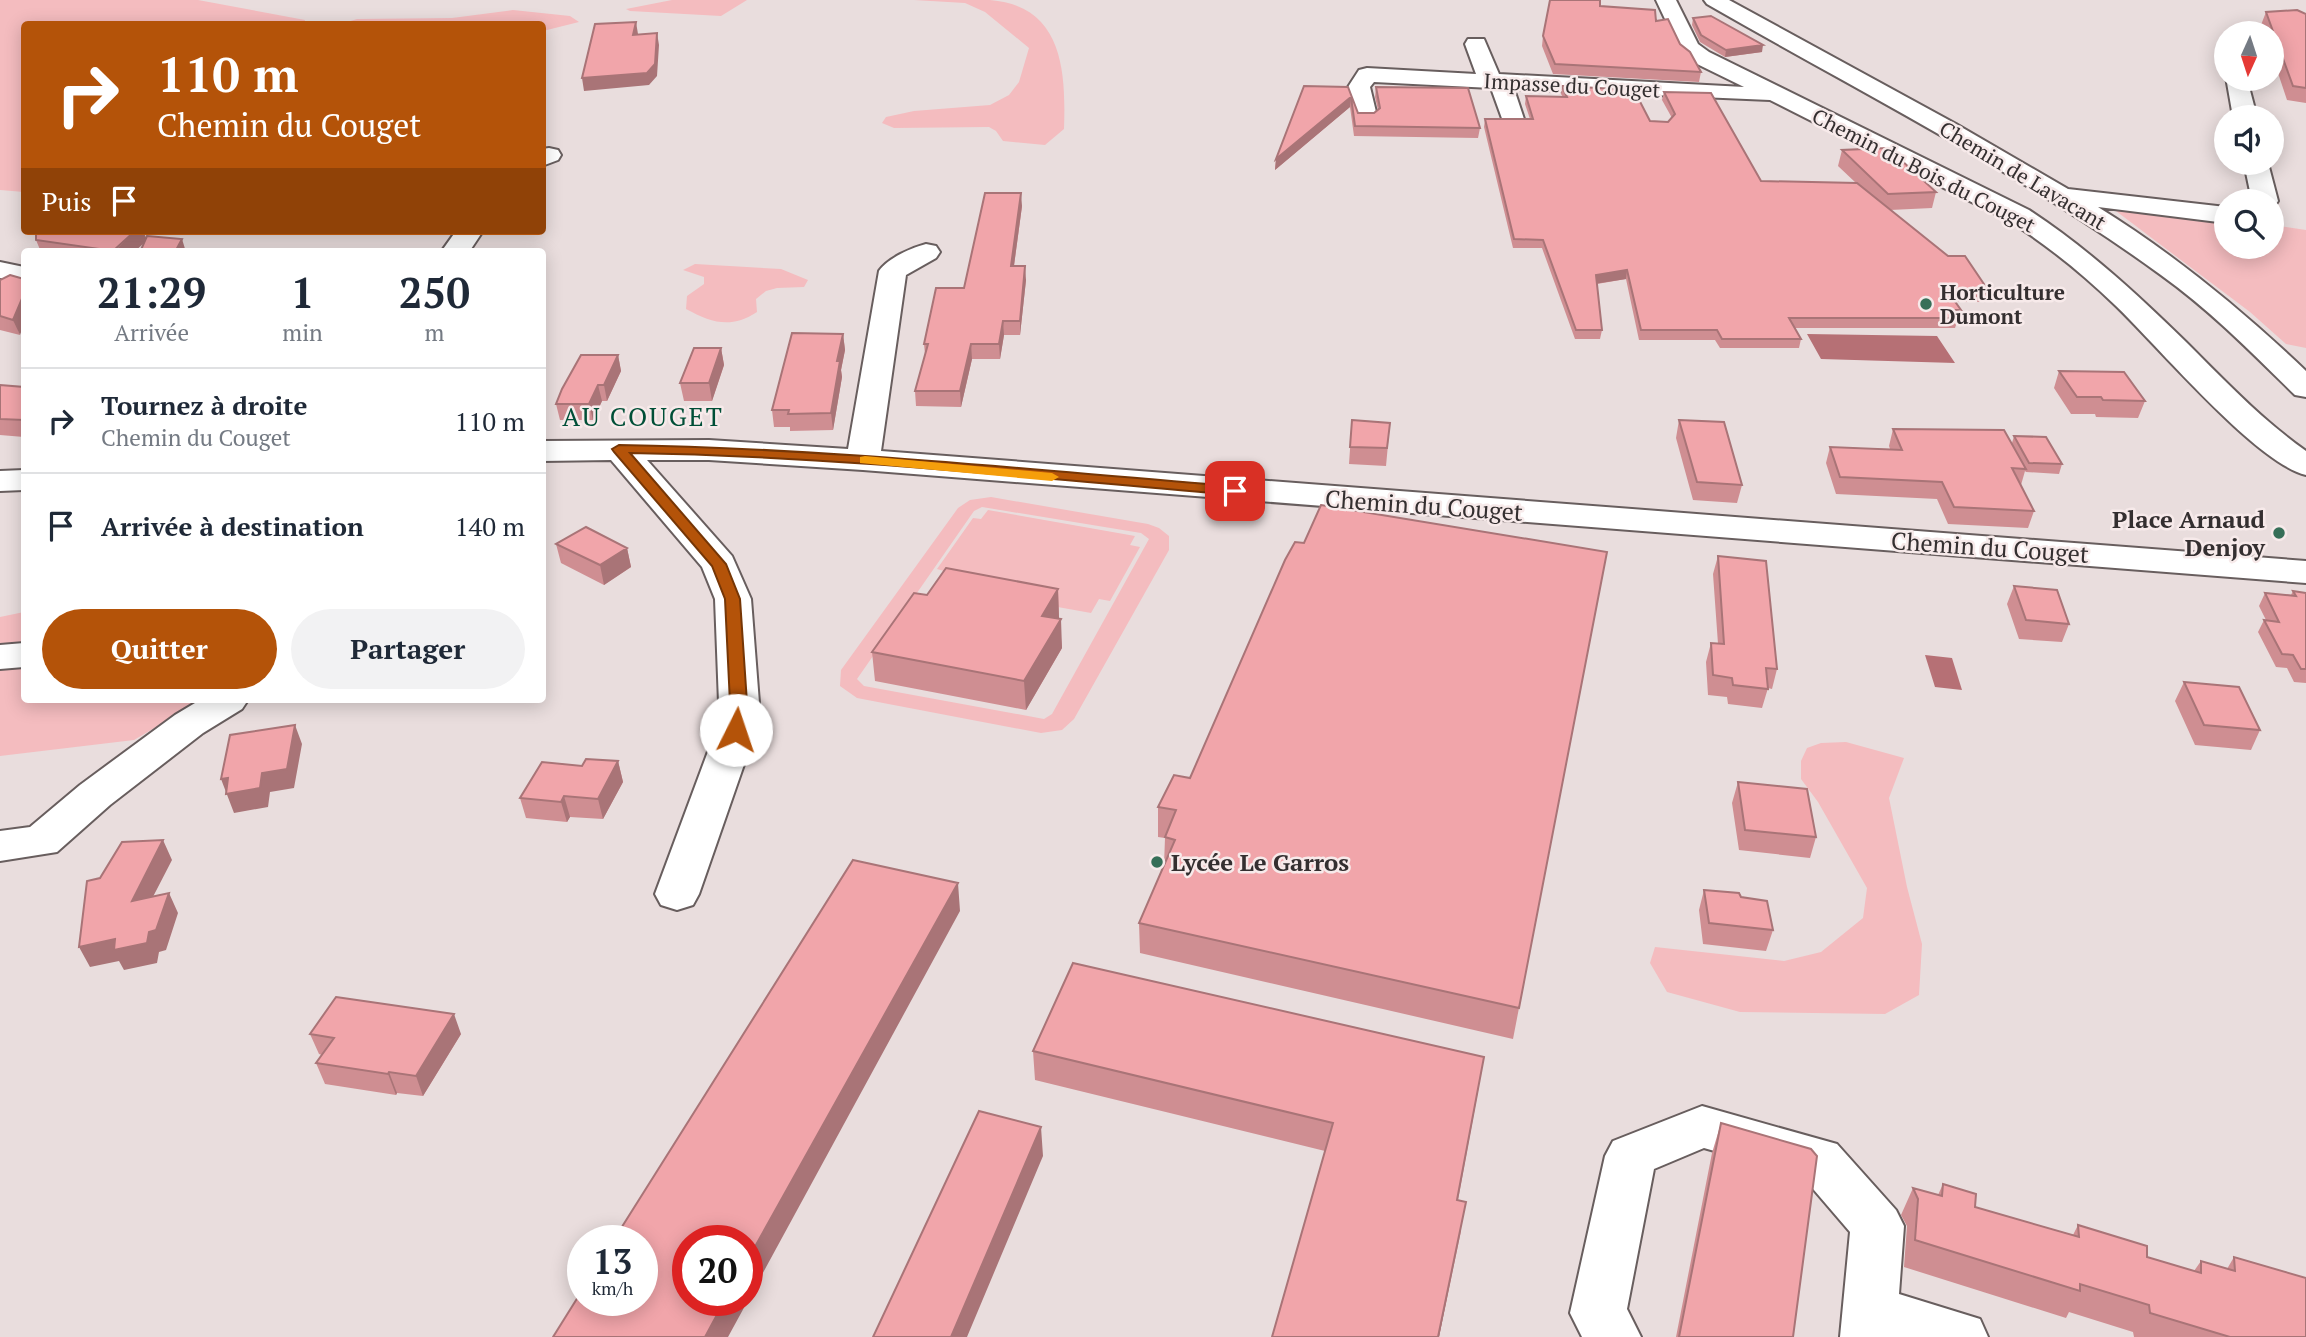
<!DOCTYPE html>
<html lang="fr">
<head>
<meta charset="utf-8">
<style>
  :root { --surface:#fff; --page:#f2f2f3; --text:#1f2937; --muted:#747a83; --line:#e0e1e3; --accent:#b45309 }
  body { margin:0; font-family:"PT Serif",serif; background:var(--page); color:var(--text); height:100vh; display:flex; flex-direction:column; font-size:26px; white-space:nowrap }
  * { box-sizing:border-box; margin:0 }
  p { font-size:23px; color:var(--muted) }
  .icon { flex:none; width:38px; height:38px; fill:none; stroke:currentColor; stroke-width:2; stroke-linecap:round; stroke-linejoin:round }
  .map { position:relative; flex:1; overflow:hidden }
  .panel { position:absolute; left:21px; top:248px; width:525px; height:455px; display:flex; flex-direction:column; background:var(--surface); border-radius:7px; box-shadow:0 4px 18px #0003 }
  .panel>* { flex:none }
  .banner { position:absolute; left:21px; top:21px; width:525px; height:214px; border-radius:7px; box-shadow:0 4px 18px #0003; background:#b45309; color:#fff; overflow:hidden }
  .needle { width:46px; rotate:183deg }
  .buttons { position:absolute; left:2214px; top:21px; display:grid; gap:14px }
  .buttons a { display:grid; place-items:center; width:70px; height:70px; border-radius:50%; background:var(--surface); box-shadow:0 4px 18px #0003; font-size:35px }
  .speed { position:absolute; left:567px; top:1225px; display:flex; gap:14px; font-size:35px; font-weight:700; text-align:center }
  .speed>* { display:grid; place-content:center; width:91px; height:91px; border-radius:50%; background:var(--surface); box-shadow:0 4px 18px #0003; line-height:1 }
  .speed small { font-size:18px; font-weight:400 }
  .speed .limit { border:10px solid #d22; background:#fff; color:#111 }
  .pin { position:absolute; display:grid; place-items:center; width:60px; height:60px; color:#fff; margin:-30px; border-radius:14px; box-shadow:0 4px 10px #0006 }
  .me { position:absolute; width:77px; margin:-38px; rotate:4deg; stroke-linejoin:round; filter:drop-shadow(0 0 5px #0008) }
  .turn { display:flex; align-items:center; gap:24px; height:147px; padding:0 21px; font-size:32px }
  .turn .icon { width:91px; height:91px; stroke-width:2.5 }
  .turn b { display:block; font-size:49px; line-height:60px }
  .then { display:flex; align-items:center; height:66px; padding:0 21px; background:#0003; gap:14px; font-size:26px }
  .eta { display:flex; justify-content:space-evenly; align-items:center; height:119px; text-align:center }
  .eta b { font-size:42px; font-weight:800; line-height:49px }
  .primary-button { display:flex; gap:14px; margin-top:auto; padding:14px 21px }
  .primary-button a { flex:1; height:80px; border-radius:42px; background:var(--accent); color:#fff; font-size:28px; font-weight:800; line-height:80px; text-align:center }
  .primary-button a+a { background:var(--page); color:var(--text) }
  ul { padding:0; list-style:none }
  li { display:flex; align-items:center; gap:21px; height:105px; padding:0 21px; border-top:2px solid var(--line) }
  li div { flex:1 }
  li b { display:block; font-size:26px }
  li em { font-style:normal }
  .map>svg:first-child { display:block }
</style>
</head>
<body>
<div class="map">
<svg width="2306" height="1337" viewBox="0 0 2306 1337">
  <rect width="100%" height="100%" fill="#e9dddd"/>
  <path fill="#f4bcbf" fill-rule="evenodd" d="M0 0H198L305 20 304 24H24V192L0 190Z
    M672 0H747L721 16 630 11 626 9Z
    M914 0C939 0 965 0 990 0 1063 6 1066 71 1064 129L1045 145 1003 141 996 131 989 127 894 128 882 123 886 117 914 111 990 105 1009 95 1019 82 1029 48 985 12 965 3Z
    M513 10 570 16 579 22 543 31 542 24H341L357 19 452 18Z
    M2108 205 2226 220V247H2272V225L2306 230V348L2286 344 2250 312Z
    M695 264 781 269 808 280 804 287 777 288 766 291 756 299 757 312C731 329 712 323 686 309L687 296 704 284V277L683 270Z
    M991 497 1148 524 1159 528 1169 536V550L1074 719 1062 730 1041 733 857 698 840 686 841 670 958 508 970 500ZM982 507 1141 533 1149 539 1052 714 1044 719 864 686 857 679 974 511Z
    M988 510 1135 536 1130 545 1140 547 1110 601 1099 599 1091 613 936 585 944 571 937 569 973 518 981 519Z
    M24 612V700H202L134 740 0 756V617Z
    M1846 742 1904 758 1889 798 1907 887 1922 944 1919 995 1885 1014 1740 1012 1667 992 1650 963 1655 947 1784 961 1821 952 1863 918 1867 888 1818 802 1801 779V761L1807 748 1821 743Z"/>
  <path fill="#b67075" d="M1807 334 1937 336 1955 363 1821 359Z
    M1925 655 1952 658 1962 690 1935 687Z"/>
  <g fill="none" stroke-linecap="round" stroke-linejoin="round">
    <g stroke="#685e5e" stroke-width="4">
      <path id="minor" d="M1656 0H1676L1698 44 1709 52 2029 210C2087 248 2137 294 2186 342 2224 380 2262 420 2306 451V475C2256 463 2157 345 2115 305 2083 274 2048 246 2011 222L1770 100 1514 89 1524 119 1520 124H1504L1491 88 1374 82 1370 87 1377 116 1373 121H1357L1348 87 1359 70 1367 68 1476 74 1465 44 1468 39H1484L1499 74 1744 87 1693 62 1681 53Z
        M1704 0H1729L1956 124 2068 189 2226 207V223L2098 207C2174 254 2242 310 2306 371V397L2295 395C2252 353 2210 310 2161 275 2018 171 1860 92 1707 4Z
        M2226 77 2247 79 2257 117H2233Z
        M549 148 558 150 561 155 558 160 542 166V149Z
        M2244 163H2268L2278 201 2274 207H2272V201H2252Z
        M456 231H483L469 252H441Z
        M926 244 936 246 940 252 936 258 906 275 881 451 2306 561V583L863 470 709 460H647L732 556 751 599 759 703 756 730 699 894 693 905 677 910 661 905 655 894 716 730 719 703 715 599 702 567 611 460 542 461V441L709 440 848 449 879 271C888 258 911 248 926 244Z
        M0 262 24 267V283L0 278Z
        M24 470V490L0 491V471Z
        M24 643V667L0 669V645Z
        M200 700H248L242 709 203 733 110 805 57 852 0 861V831L30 827 80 785 175 715Z
        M1702 1106 1837 1144 1896 1210 1904 1226 1899 1294 1980 1319 1988 1337H1840L1850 1232 1802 1176 1704 1148 1654 1169 1627 1309 1641 1337H1582L1570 1313 1605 1156 1613 1141Z"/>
    </g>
    <use href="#minor" fill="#fff" fill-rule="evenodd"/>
  </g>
  <path fill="#cf8e92" d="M1600 6 1656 21 1680 44 1701 72 1699 82 1553 74 1542 46 1543 36Z
    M2266 12 2306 14V103L2287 100 2272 55V33H2264L2261 25Z
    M1693 18 1762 52 1725 57 1700 42 1692 25Z
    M1562 86 1650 121 1668 122 1672 118 1662 100 1664 92 1761 181 1856 183 1838 166 1842 150 1936 192 1932 208 1890 210 1990 293 1988 302H1956L1961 310 1955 328H1795L1801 339 1799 348H1720L1715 340H1639L1626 279 1597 284 1602 330 1600 339H1575L1542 248H1513L1484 127 1485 119H1530L1525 104 1526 96 1563 97 1561 94Z
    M1348 87 1358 113H1374L1378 110 1375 97 1376 87 1480 128 1478 138 1354 136 1350 107 1275 170 1276 159Z
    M1022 206 1014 266 1026 280 1020 335H1004L1000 359H972L961 407 916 406 915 391 925 354 924 344Z
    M36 231H143L146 239 144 243 134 252H41L36 240Z
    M0 280 20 335 0 330Z
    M843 334 845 350 841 370 842 377 833 430 790 431V427H774L772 410Z
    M721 348 724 365 712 401H684L680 383Z
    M618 355 621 371 607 401H602L593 420H560L556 404Z
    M2059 371 2145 401 2138 418 2096 417 2095 414H2071L2054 388Z
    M0 386 24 387V437L0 435Z
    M1352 420 1390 423 1386 466 1349 464Z
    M1679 420 1742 485 1737 503 1693 500 1676 438Z
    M1893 429 2012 443 2014 436 2062 464 2059 474 2026 472 2025 471 2021 485 2034 511 2028 528 1948 524 1937 499 1836 494 1826 463 1830 447 1890 449 1889 446Z
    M1304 543 1607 552 1513 1039 1140 953 1139 923 1164 865 1165 838 1158 837V807L1190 778Z
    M556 544 627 548 631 567 604 585 561 563Z
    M1718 556 1777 669 1772 689 1768 688 1762 708 1728 704 1727 697 1708 695 1706 662 1711 643 1718 644 1713 574Z
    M2014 586 2069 624 2062 642 2019 639 2007 604Z
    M1058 589 1059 618V619L1062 648 1026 710 875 681 872 652 927 595Z
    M2293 591 2306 593V683L2294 682 2287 668 2276 667 2258 632 2264 620H2266L2259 606 2265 593 2291 595Z
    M2184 682 2260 730 2251 750 2195 745 2175 701Z
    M618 761 623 782 603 819 570 817 567 822 526 818 520 798 582 766Z
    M1738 782 1816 837 1810 858 1739 850 1732 803Z
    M1704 890 1741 897 1773 930 1766 951 1703 944 1699 910Z
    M310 1034H461L423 1096 397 1093 396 1095 325 1084 316 1063 322 1055 319 1054Z
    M1033 1051 1479 1086 1458 1200 1461 1231 1439 1337H1272L1325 1151 1035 1080Z
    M1721 1123 1793 1337H1676L1712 1153Z
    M1943 1184 1975 1207 2073 1235 2078 1225 2147 1257 2194 1271 2201 1261 2227 1269 2234 1257 2306 1337H2134L2133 1332 2069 1312 2066 1318 1904 1267 1907 1226 1901 1215 1913 1188 1938 1195Z"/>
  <path fill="#a97477" d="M636 22 638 34 635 47 633 35Z
    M657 33 659 45 657 76 649 85 584 91 582 78Z
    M1763 45 1762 52 1725 57 1726 50Z
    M1351 97 1350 107 1275 170 1276 159Z
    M1021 193 1022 206 1012 280 1011 266Z
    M135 231H143L147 240 134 252H114Z
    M182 239 186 252H175Z
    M1025 266 1026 280 1020 335V321Z
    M1627 270 1626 279 1594 284 1596 275Z
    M24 294V324L20 335 13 320Z
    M1003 321 1004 335 1000 359 999 344Z
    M843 334 845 350 841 370 842 377 833 430 831 413 837 361Z
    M971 344 972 359 961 407 960 391Z
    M721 348 724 365 712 401 709 383Z
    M618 355 621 371 607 401 604 385Z
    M598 385 602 401 593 420 589 404Z
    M627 548 631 567 604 585 600 565Z
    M1058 589 1059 618 1044 645 1042 616Z
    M1061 619 1062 648 1026 710 1024 681Z
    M295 725 302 744 294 788 270 792 268 807 234 813 221 779 262 773Z
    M618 761 623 782 603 819 598 799Z
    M564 796 570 817 567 822 561 802Z
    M163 840 172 860 141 920 132 901Z
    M958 883 960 911 728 1337H705L725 1300H747V1261Z
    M169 893 178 913 166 950 159 952 157 963 124 970 119 961 90 967 79 947Z
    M454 1014 461 1034 423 1096 416 1076Z
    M389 1072 397 1093 396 1095 388 1074Z
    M1041 1127 1043 1156 967 1337H951Z
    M1466 1202 1439 1337H1438Z"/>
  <path fill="#f1a5aa" stroke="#a97477" stroke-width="2" d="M1550 0H1600V6L1655 10 1656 21 1668 19 1680 44 1690 52 1701 72 1555 64 1543 36Z
    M2297 10 2306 14V88L2293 86 2266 12Z
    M1711 16 1763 45 1726 50 1701 35 1693 18Z
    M636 22 633 35 657 33 655 64 647 73 582 78 595 24Z
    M1304 86 1348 87 1358 113H1374L1380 108 1376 87 1468 88 1480 128 1355 126 1351 97 1276 159Z
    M1562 86 1634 90 1650 121 1668 122 1675 114 1664 92 1711 93 1761 181 1857 183 1948 256H1965L1990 293H1949L1961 310H1951L1957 318H1789L1801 339H1722L1717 330H1641L1627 270 1596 275 1602 330H1576L1543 240 1514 239 1485 119H1533L1526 96 1567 97Z
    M1888 148 1936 192 1888 194 1842 150Z
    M985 193H1021L1011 266H1025L1020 321H1003L999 344H971L960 391H915L928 344H924L936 288H964Z
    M36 231H135L113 251 36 240Z
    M147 236 182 239 175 252H140Z
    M10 275 24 279V294L13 320 0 316V280Z
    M792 333 843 334 837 361H840L831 413 788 414 789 410H772Z
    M694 348H721L709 383H680Z
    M581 355H618L604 385H598L589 404H556L562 389Z
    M2059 371 2124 372 2145 401 2103 400 2101 397H2077Z
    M0 385 24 387V420L0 419Z
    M1352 420 1390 423 1387 448 1350 447Z
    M1679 420 1724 422 1742 485 1697 482Z
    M1893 429 2004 430 2026 469 2012 468 2034 511 1954 507 1942 482 1840 477 1830 447 1902 450Z
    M2014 436 2046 437 2062 464 2029 463Z
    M1321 505 1607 552 1519 1008 1139 923 1175 840 1165 837 1176 810 1158 807 1174 775 1190 778 1285 560 1295 542 1304 543Z
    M586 527 627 548 600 565 556 544Z
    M1718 556 1766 561 1777 669 1766 668 1768 689 1733 685 1732 678 1713 675 1711 643 1724 644Z
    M946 568 1058 589 1042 616 1061 619 1024 681 872 652 914 593 927 595Z
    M2014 586 2057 590 2069 624 2026 620Z
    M2293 591 2306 593V669H2301L2293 655 2282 654 2264 620 2279 622 2265 593 2296 596Z
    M2184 682 2239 687 2260 730 2204 725Z
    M295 725 287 769 262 773 260 788 226 794 228 778 221 779 230 735Z
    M586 759 618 761 598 799 564 796 561 802 520 798 542 762 582 766Z
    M1738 782 1807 789 1816 837 1745 830Z
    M163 840 132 901 169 893 156 930 149 932 147 943 114 950 115 939 79 947 87 881 100 878 122 842Z
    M853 860 958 883 747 1261V1241H688V1300H725L705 1337H553L583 1289V1300H642V1241H613Z
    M1704 890 1739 893 1741 897 1767 901 1773 930 1709 923Z
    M1073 963 1484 1057 1457 1200 1466 1202 1438 1337H1272L1333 1123 1033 1051Z
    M336 997 454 1014 416 1076 389 1072 388 1074 316 1063 334 1038 310 1034Z
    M979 1111 1041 1127 951 1337H873Z
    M1721 1123 1811 1149 1817 1156 1793 1337H1679Z
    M1943 1184 1976 1194 1975 1207 2079 1237 2078 1225 2147 1246V1257L2201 1273V1261L2235 1271 2234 1257 2306 1278V1337H2230L2150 1313 2149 1305 2080 1284V1291L1915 1240 1918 1199 1913 1188 1942 1196Z"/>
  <path fill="#b45309" stroke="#753606" stroke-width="2" d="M619 445C824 448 1030 470 1235 486L1242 491 1235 495C1034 478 832 456 630 453L726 564 740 599 747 703 744 730 736 735 727 730 730 703 725 599 712 566 614 452 612 449Z"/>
  <path fill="#f59e0b" d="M865 456 1052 473 1059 477 1052 481 860 463V457Z"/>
  <g fill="#366f58" stroke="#f7eaea" stroke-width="2.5">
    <circle cx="1926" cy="304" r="7"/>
    <circle cx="2279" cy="533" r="7"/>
    <circle cx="1157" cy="862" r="7"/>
  </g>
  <g text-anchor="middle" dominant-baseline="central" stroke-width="5" stroke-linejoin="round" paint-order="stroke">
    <g font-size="21" fill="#342f30" stroke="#f7eaea">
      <text transform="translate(1572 85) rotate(3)">Impasse du Couget</text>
      <text transform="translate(1924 170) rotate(27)">Chemin du Bois du Couget</text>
      <text transform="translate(2023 175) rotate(31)">Chemin de Lavacant</text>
    </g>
    <g font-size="21" font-weight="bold" fill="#342f30" stroke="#f7eaea" text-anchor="start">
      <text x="1940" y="292">Horticulture<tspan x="1940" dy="24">Dumont</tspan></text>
    </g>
    <g font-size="24" fill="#342f30" stroke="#f7eaea">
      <text transform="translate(1424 505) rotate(4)">Chemin du Couget</text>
      <text transform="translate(1990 547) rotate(4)">Chemin du Couget</text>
    </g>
    <g font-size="24" font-weight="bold" fill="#342f30" stroke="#f7eaea" text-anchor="end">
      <text x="2265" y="519">Place Arnaud<tspan x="2265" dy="28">Denjoy</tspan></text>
      <text x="1171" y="862" text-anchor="start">Lycée Le Garros</text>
    </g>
    <g font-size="26" letter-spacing="2" fill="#004f37" stroke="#f7eaea">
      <text x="643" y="416">AU COUGET</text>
    </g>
  </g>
</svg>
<div class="buttons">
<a><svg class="needle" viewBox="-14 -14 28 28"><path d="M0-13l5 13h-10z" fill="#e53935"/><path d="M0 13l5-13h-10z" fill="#747a83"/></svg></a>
<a><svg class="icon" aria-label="sound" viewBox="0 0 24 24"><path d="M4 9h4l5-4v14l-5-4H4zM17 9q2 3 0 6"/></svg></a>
<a><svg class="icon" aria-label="search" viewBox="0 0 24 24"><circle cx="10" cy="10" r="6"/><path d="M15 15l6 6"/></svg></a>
</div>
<div class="speed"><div>13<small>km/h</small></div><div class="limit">20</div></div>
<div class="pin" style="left:1235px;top:491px;background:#d93025"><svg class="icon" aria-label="arrive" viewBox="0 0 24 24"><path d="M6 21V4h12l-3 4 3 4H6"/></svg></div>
<svg class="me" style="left:736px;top:730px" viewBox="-20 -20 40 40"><circle r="19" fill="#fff"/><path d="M0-13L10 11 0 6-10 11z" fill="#b45309"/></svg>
<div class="banner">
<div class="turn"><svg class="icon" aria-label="right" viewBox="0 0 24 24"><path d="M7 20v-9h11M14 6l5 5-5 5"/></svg><div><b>110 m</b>Chemin du Couget</div></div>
<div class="then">Puis<svg class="icon" aria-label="arrive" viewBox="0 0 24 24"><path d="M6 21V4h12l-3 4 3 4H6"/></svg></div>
</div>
<section class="panel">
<div class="eta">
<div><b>21:29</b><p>Arrivée</p></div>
<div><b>1</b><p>min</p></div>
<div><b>250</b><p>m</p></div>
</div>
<ul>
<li><svg class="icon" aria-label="right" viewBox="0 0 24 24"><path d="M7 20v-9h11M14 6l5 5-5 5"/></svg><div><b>Tournez à droite</b><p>Chemin du Couget</p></div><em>110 m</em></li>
<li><svg class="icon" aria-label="arrive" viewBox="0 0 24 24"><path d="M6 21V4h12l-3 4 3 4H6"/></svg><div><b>Arrivée à destination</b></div><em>140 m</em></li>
</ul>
<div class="primary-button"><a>Quitter</a><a>Partager</a></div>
</section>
</div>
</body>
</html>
